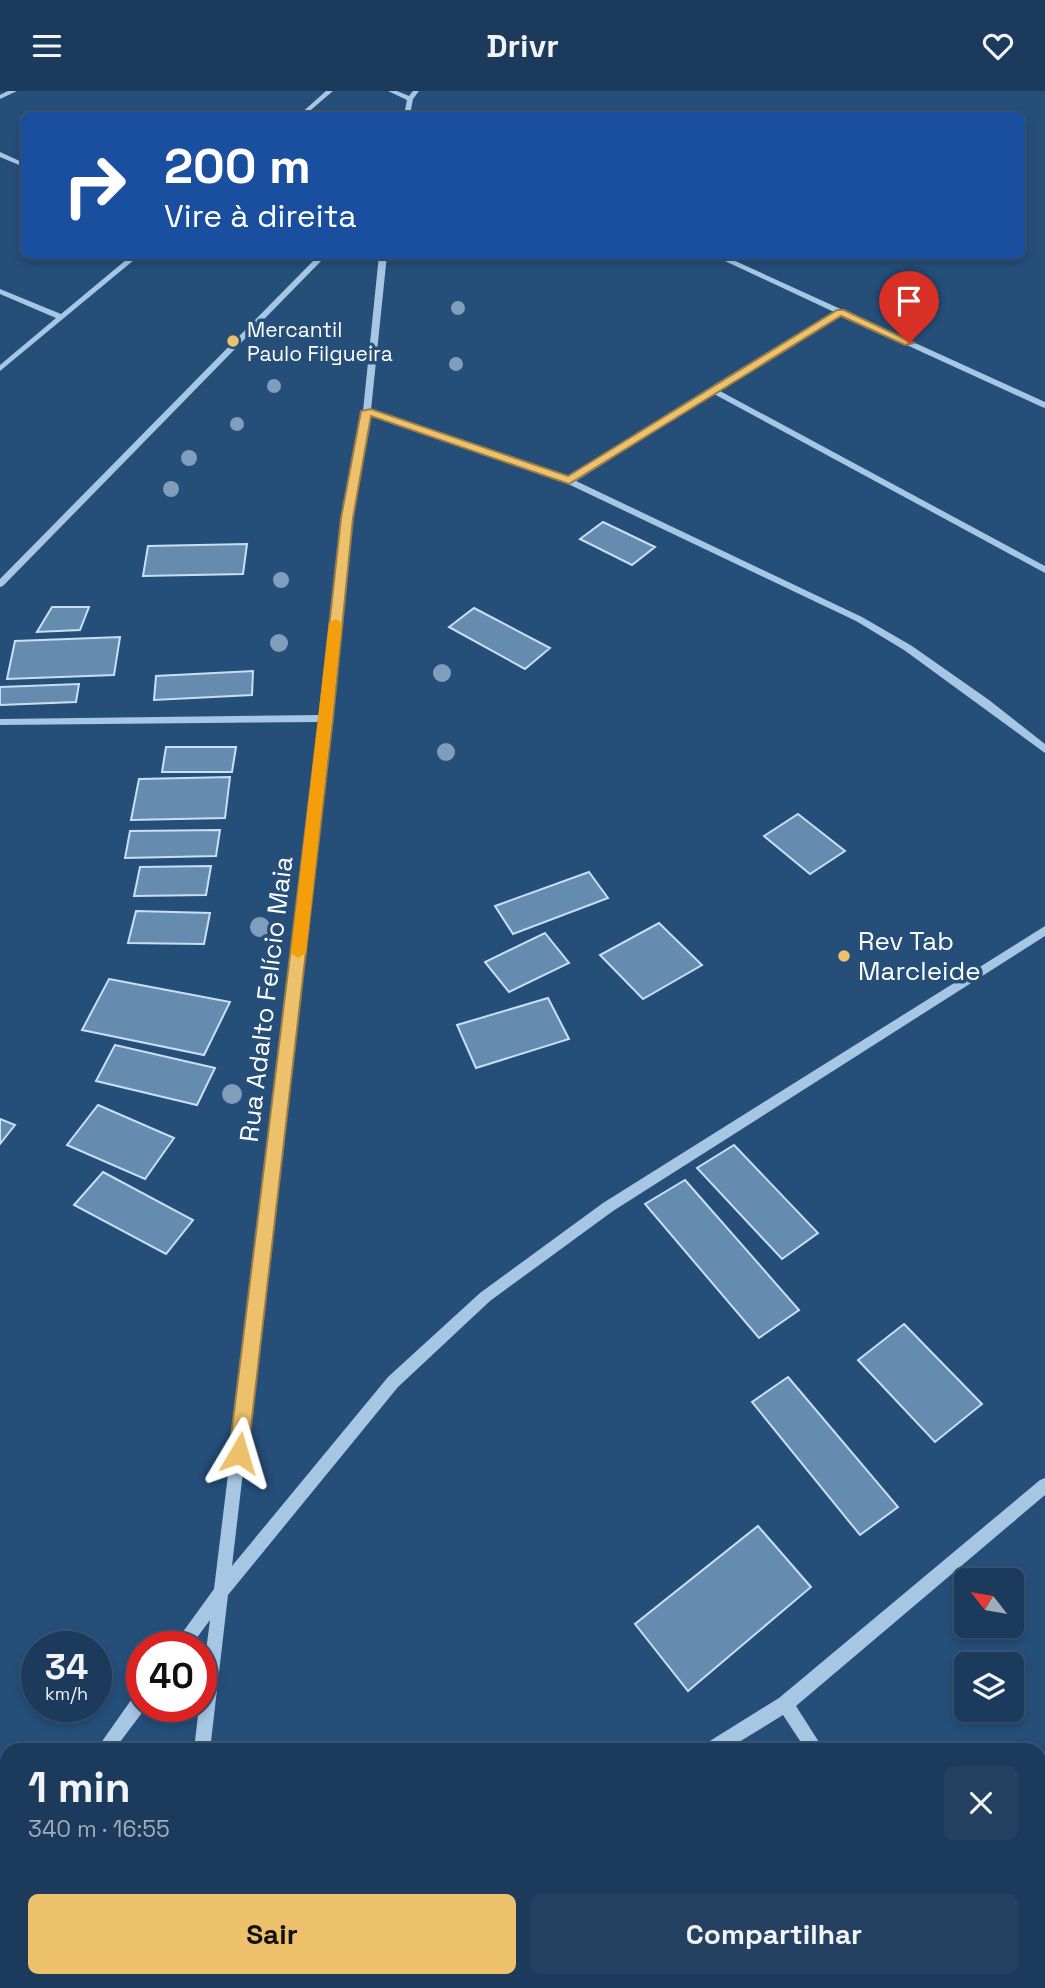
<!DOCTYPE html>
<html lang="pt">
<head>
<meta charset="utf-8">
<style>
  :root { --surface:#1c3a5b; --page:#254161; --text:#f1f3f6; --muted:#a0adbb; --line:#3a5471; --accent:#edc16c }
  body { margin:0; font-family:"Space Grotesk",sans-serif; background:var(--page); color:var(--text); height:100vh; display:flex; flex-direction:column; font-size:26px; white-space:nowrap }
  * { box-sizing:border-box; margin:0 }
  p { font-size:23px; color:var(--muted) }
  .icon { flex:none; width:38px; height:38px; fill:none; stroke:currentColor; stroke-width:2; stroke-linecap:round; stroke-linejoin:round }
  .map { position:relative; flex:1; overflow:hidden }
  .panel { position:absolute; left:0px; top:1652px; width:1046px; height:245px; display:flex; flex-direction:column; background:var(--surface); border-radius:21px 21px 0 0; box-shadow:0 4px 10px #0003,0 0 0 2px var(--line) }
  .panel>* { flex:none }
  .guide { position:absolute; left:21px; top:21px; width:1004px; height:147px; border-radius:10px; box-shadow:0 4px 10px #0003,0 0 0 2px var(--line); background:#1a4fa0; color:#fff; overflow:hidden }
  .needle { width:46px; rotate:301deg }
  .buttons { position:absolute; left:954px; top:1477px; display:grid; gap:14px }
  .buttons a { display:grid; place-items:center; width:70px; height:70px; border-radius:10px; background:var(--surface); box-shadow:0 4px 10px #0003,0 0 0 2px var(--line); font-size:35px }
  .speed { position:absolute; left:21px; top:1540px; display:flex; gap:14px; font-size:35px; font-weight:700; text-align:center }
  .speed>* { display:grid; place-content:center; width:91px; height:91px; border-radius:50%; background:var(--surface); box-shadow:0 4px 10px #0003,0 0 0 2px var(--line); line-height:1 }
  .speed small { font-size:18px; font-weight:400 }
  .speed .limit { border:10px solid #d22; background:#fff; color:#111 }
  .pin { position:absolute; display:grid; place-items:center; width:60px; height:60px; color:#fff; margin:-72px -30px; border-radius:50% 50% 50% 0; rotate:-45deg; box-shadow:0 0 7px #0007 }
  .pin .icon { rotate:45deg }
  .me { position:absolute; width:77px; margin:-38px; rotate:7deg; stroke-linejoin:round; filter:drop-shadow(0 0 5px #0008) }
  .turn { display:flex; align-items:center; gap:24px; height:147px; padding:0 28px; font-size:32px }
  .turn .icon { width:91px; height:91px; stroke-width:2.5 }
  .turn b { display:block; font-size:49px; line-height:60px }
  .round { display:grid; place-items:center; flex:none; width:74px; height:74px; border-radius:10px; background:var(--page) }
  .headline { display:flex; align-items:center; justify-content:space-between; height:119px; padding:0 28px }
  h1 { font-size:42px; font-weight:600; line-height:52px }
  .action { display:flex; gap:14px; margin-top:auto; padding:14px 28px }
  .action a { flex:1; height:80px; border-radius:10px; background:var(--accent); color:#111; font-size:28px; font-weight:600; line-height:80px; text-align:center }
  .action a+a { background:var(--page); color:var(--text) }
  header { display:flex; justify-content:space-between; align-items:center; height:91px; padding:0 28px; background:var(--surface); font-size:32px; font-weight:600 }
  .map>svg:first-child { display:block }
</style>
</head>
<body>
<header><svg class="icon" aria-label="menu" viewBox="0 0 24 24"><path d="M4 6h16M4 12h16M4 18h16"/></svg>Drivr<svg class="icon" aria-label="heart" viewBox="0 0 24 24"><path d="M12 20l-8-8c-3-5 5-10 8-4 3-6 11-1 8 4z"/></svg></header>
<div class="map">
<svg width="1045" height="1897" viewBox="0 0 1045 1897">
  <rect width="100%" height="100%" fill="#254e79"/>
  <path fill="#658baf" stroke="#cadff3" stroke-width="2" d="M603 431 655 456 632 474 580 448Z
    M247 453 243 483 143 485 148 455Z
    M52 516H89L80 539 37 541Z
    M474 517 550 557 525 578 449 536Z
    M120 546 114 584 7 588 15 550Z
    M253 580 252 604 154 609 156 585Z
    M79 593 76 611 0 614V596Z
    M166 656H236L232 681H162Z
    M230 686 225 727 131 729 139 688Z
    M798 723 845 760 810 783 764 745Z
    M220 739 216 765 125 767 130 740Z
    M211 775 206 804 134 805 140 776Z
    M589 781 608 807 513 843 495 815Z
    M136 820 210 822 204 853 128 852Z
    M659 832 702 874 643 908 600 864Z
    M545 842 569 872 509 901 485 871Z
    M109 888 230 911 204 964 82 939Z
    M548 907 569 948 476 977 457 934Z
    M115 954 215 977 197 1014 96 990Z
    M98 1014 174 1047 145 1088 67 1054Z
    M0 1028 15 1034 0 1053Z
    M734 1054 818 1142 782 1168 697 1077Z
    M103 1081 193 1129 166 1163 74 1114Z
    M685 1089 799 1219 759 1247 645 1113Z
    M904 1233 982 1313 935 1351 858 1269Z
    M788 1286 898 1416 860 1444 752 1311Z
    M758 1435 811 1496 688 1600 635 1533Z
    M681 1890H780L784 1897H686Z"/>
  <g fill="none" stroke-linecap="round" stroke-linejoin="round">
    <path fill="#a7c6e4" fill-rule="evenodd" d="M8 0H17L0 8V4Z
      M326 0H333L305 24H299Z
      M388 0H397L409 5 413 0H419L413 8 410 24H404L407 9Z
      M0 61 24 72V76L0 66Z
      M132 164H140L0 280V274L56 227 0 203V198L61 223Z
      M319 164H327L3 495 0 496V488Z
      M379 164H387L371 319 568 387 709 297 834 221 712 164H722L1045 311V317L1042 316 841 224 720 300 1045 475V482L714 303 576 390 862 526 912 555 989 609 1045 653V662L904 559 856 530 566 392 370 324 352 427 331 627 232 1475 388 1286 480 1202 603 1112 1045 835V845L613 1120 490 1210 398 1296 228 1504 210 1659H194L199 1615H201V1598L210 1529 190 1556H172L214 1498 320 631 0 634V628L321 624 342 427 363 320Z
      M1045 1387V1404L796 1615 824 1659H806L783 1624 726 1659H703L705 1653 779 1607 1040 1389Z
      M142 1600V1615H147L114 1659H96L136 1602Z
      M7 1781V1804L0 1808V1785Z
      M162 1890H180L179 1897H161Z
      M325 1890H350L346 1897H321Z
      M963 1890H983L986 1897H966Z"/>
  </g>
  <g fill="#809ebc">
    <circle cx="458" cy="217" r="7"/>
    <circle cx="456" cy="273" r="7"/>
    <circle cx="274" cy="295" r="7"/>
    <circle cx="237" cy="333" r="7"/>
    <circle cx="189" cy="367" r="8"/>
    <circle cx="171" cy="398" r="8"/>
    <circle cx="281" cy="489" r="8"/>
    <circle cx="279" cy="552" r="9"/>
    <circle cx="442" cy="582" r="9"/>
    <circle cx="446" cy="661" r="9"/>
    <circle cx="260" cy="836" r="10"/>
    <circle cx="232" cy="1003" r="10"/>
  </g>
  <path fill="#edc16c" stroke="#9a7d46" stroke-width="2" d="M837 219H844L914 252 905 254 841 225 569 393 371 325 353 427 333 627 248 1362 245 1368 239 1371 232 1368 229 1362 319 627 341 427 361 320 371 318 568 385Z"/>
  <path fill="#f59e0b" d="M336 528 342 532 306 862 298 867 291 862 329 532Z"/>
  <g fill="#edc16c" stroke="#254e79" stroke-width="2.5">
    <circle cx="233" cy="250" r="7"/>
    <circle cx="844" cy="865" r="7"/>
  </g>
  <g text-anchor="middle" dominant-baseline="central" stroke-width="7" stroke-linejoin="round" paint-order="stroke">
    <g font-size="21" fill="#fff" stroke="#254e79" text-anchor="start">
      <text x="247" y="238">Mercantil<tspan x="247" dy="24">Paulo Filgueira</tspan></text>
    </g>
    <g font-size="26" fill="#fff" stroke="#254e79" text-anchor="start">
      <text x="858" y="850">Rev Tab<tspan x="858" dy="30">Marcleide</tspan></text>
    </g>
    <g font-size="26" fill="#fff" stroke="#254e79">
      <text transform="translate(266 908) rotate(-83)">Rua Adalto Felício Maia</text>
    </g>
  </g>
</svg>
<div class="buttons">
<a><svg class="needle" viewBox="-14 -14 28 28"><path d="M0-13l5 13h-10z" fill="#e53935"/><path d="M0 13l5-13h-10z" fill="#a0adbb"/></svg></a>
<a><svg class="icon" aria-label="layers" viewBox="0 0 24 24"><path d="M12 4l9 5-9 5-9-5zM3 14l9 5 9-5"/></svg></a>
</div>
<div class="speed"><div>34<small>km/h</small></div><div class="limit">40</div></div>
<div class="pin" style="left:909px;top:252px;background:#d93025"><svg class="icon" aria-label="arrive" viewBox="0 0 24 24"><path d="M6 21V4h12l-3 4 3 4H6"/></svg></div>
<svg class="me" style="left:239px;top:1362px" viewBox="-20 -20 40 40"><path d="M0-17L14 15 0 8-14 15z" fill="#edc16c" stroke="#fff" stroke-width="4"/></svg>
<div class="guide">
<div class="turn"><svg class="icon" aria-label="right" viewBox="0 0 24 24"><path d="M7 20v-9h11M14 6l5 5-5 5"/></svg><div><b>200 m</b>Vire à direita</div></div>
</div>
<section class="panel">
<div class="headline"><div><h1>1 min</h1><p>340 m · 16:55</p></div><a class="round"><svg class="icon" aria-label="close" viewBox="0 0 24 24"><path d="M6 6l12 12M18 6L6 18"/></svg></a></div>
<div class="action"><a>Sair</a><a>Compartilhar</a></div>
</section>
</div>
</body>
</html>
